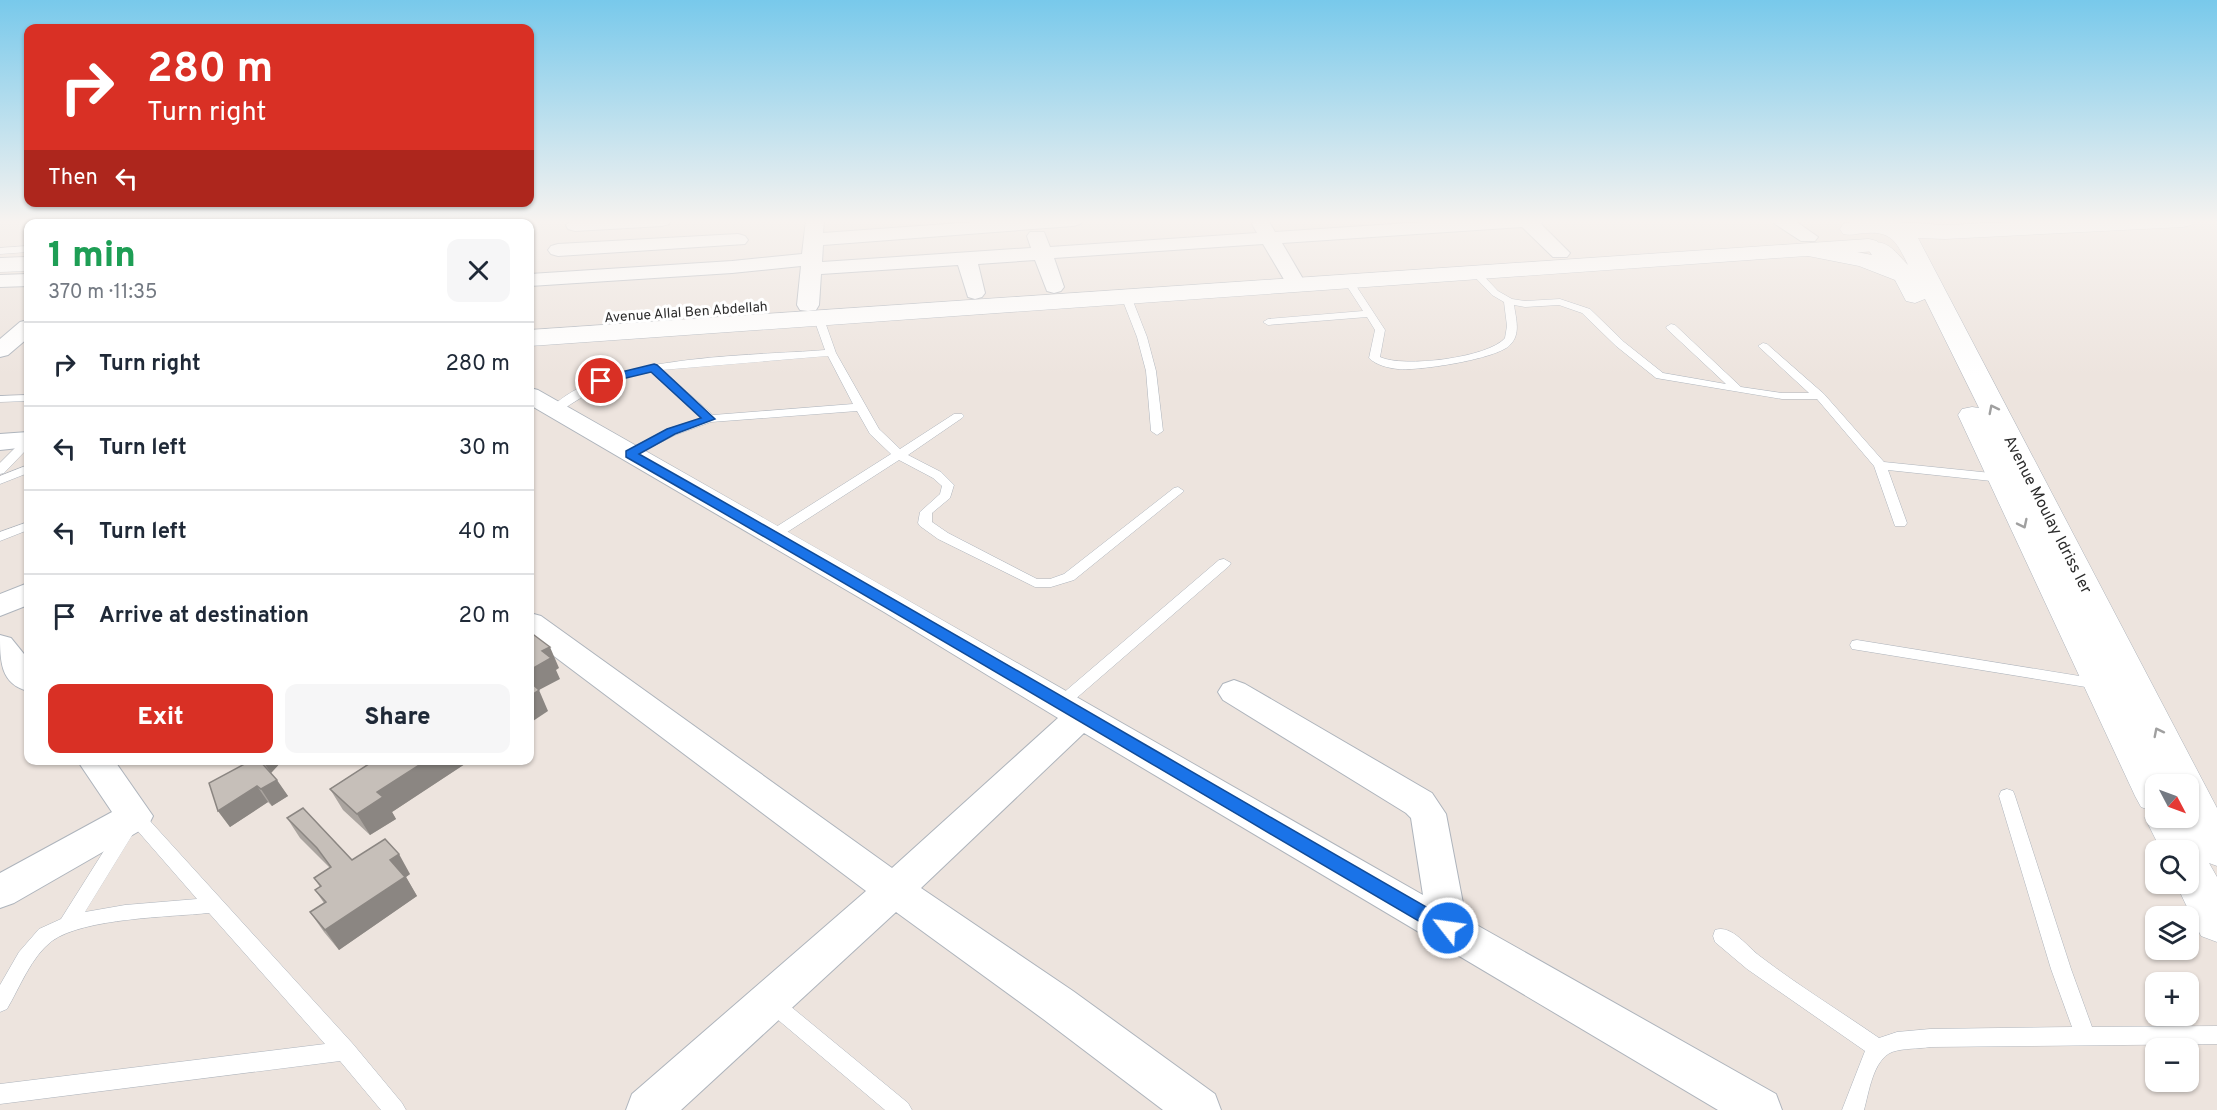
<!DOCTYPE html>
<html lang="en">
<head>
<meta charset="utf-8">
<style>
  :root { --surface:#fff; --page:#f6f6f7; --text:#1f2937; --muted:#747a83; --line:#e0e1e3; --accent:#d93025 }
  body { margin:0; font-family:Overpass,sans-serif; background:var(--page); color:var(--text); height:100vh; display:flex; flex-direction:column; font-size:22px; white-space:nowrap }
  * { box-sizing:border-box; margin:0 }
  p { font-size:20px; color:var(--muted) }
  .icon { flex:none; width:33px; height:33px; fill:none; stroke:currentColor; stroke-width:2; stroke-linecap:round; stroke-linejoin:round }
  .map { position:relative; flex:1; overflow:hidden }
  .details { position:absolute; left:24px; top:219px; width:510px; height:546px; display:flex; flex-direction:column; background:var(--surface); border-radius:12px; box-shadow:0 2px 4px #0004 }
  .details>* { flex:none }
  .top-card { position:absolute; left:24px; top:24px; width:510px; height:183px; border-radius:12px; box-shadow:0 2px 4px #0004; background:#d93025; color:#fff; overflow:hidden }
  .needle { width:39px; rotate:131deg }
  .tools { position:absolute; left:2145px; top:774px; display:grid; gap:12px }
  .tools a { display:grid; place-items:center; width:54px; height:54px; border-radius:12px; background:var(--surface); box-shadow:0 2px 4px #0004; font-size:30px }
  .pin { position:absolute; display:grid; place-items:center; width:51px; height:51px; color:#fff; margin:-26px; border:3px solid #fff; border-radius:50%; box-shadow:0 2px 6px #0007 }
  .me { position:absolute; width:66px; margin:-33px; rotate:300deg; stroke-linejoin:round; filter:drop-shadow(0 0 4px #0008) }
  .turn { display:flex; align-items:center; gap:21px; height:126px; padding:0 24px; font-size:27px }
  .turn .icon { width:78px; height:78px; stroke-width:2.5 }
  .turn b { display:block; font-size:42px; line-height:51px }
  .then { display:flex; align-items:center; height:57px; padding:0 24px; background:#0003; gap:12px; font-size:22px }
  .round { display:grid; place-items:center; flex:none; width:63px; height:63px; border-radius:12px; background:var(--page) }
  .summary { display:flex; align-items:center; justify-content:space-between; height:102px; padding:0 24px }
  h1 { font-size:36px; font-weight:800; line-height:45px; color:#1e9e55 }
  .primary-button { display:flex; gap:12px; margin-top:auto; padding:12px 24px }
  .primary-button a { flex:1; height:69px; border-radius:12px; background:var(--accent); color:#fff; font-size:24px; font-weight:800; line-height:69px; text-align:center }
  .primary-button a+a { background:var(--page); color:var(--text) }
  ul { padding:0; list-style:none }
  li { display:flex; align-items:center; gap:18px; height:84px; padding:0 24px; border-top:2px solid var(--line) }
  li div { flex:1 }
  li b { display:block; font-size:22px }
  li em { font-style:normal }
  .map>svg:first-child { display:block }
</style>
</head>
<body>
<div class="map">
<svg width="2217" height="1110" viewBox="0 0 2217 1110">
  <rect width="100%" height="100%" fill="#ede4de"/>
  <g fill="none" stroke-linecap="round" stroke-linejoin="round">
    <g stroke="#aeb4bc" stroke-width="1">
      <path id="service" d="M39 220H48L51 224H41Z
        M28 246V252L0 254V248Z
        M1474 268 1477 269 1498 291 1512 299 1525 301 1560 299 1590 309 1624 342 1663 373 1726 384 1667 329 1666 327 1671 324 1675 325 1741 387 1782 393H1809L1758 346 1763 343 1767 344 1824 394 1884 462 2001 474 2007 478 2001 482 1888 470 1907 523 1905 526H1895L1874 466 1817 399H1782L1656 378 1616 346 1582 313 1559 305 1525 307 1514 305C1516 319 1521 334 1510 345 1497 359 1419 371 1398 369 1388 368 1376 365 1369 358L1375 330 1367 317 1268 325 1263 322 1268 319 1363 311 1343 280 1348 277 1351 278 1385 330 1380 357C1403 368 1488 358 1505 338L1507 326 1504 302 1492 295 1471 273 1469 271Z
        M1126 293 1131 296 1147 337 1156 371 1163 431 1157 435 1151 431 1146 371 1137 337 1121 296Z
        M819 316 824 319 836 353 879 429 900 449 954 414H962L964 416 962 418 908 455 941 472 954 485 950 498 932 513V522L948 533 1037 579H1050L1064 574 1174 488 1178 487 1184 491 1074 580 1051 587H1035L938 539 920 526 918 523 920 512 940 494 942 486 933 478 899 460 778 538H768L766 535 768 532 891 454 870 434 857 411 711 422 675 435 630 458 624 454 626 451 667 429 702 418 651 372C613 378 590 391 559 412L555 413 549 410C600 354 752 356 825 350L814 319ZM828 356 853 404 713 415 662 370Z
        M28 395V401L0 402V396Z
        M24 439H28V448L4 473 0 474V463Z
        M28 465V473L0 484V476Z
        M28 522V530L0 541V532Z
        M1224 559 1231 563 1229 566 1065 708H1055L1052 704 1055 700 1219 560Z
        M1857 640 2098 679 2103 680 2106 684 2103 688 2098 689 1852 649 1850 645 1852 641Z
        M2007 789 2013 791 2015 796 2071 969 2092 1027 2217 1026V1044L1930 1047C1918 1049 1904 1048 1892 1052 1873 1060 1869 1092 1864 1110H1842L1865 1051 1747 969 1715 942 1713 936 1715 930C1732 924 1748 948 1761 957 1799 986 1840 1011 1879 1038L1897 1032 1930 1029 2072 1027 2051 969 1999 796 2001 791Z
        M135 809 141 811 353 1044 402 1103 406 1110H381L340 1061 0 1104V1084L325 1044 209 913C170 917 84 918 52 941 31 957 20 987 7 1009L0 1012V985L19 952 39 929 61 919 129 811ZM136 829 197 899 125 905 85 912Z
        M771 993 778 996 908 1103 912 1110H885L764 1008 761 1002 764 996Z"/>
    </g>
    <g stroke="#aeb4bc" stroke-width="2">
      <path id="minor" d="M199 220H225L223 224H196Z
        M434 220H452L451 224H432Z
        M506 220H524L523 224H504Z
        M573 220H671L669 224 662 226 575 231 568 229 566 225Z
        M806 220H824L823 233 1002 220H1082L1080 224 1073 226 823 245 822 262 1031 248 1027 236 1030 232H1044L1050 247 1257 233 1252 224 1255 220H1268L1275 232 1454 220H1544L1541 224 1570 253 1567 257H1553L1522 227 1282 243 1306 284 1303 288 1296 290 1289 288 1263 244 1054 258 1064 287 1061 291 1054 293 1047 291 1035 260 978 264 985 293 982 297 975 299 968 297 958 265 821 274 819 305 816 310 808 311 800 310 797 305 801 266 732 273 530 286V274L732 261 802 254Z
        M1773 220H1794L1818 237 1815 241H1801L1775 224Z
        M738 234 745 236 748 240 745 244 558 256 551 254 548 250 551 246 558 244Z
        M28 274V286L0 287V275Z
        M28 320V338L8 355 0 357V339L20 322Z
        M530 388 538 390C834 557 1128 727 1423 895L1411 818 1406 813 1223 700 1218 692 1223 684 1234 680 1245 684 1432 793 1446 814 1466 919 1776 1094 1782 1110H1718L1084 733 921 888 1073 991 1215 1094 1221 1110H1163L1043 1019 896 912 681 1110H626L632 1094 866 891 530 638V613L541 616 892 868 1058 718 884 612 530 405Z
        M28 432V447L0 450V434Z
        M28 583V605L0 616V594Z
        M0 635 11 638 28 659V691C0 684 0 660 0 635Z
        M77 760H114L153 816 148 826 14 903 0 908V873L112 812Z"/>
    </g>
    <g stroke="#aeb4bc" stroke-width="1">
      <path id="tertiary" d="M1869 239 1877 241 1880 246 1877 251 530 346V330Z
        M28 257V271L0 272V258Z"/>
    </g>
    <g stroke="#aeb4bc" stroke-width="1">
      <path id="secondary" d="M1862 220 1945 225 2057 220H2194L2191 225 2183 227 1945 239 1918 238 2217 808V866L2209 863 2217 877V942L2201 936 2176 884H2188V850H2161L2145 818 2149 810 2141 807 2135 796 1958 415 1962 409 1972 407 1979 408 1925 299 1915 303 1906 301 1895 280 1859 266 1803 255 1800 250 1803 245 1811 243 1872 255 1867 248 1870 243C1888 239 1896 253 1908 265 1898 245 1893 231 1867 233 1858 233 1852 236 1843 234L1840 229 1843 224ZM2156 784H2188V818H2156Z"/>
    </g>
    <use href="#service" fill="#fff" fill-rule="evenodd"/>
    <use href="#minor" fill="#fff" fill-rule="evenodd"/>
    <use href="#tertiary" fill="#fff" fill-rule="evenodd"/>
    <use href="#secondary" fill="#fff" fill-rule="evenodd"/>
  </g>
  <path fill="#aaa49f" d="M260 760H283L271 773 288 796 272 806 268 802 230 827 218 811 269 771Z
    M375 760H471L392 812 396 819 370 835 343 810 330 789Z
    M287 818 352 860 410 874 406 877 417 896 339 950 324 932 310 912 324 903 315 890 320 887 314 878 330 868 300 838Z"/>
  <path fill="#8b8682" d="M550 647 559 668 556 670 560 679 539 690 548 711 530 723V670L542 651Z
    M262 760H283L271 773Z
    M427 760H471L392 812 396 819 370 835 357 814 377 792Z
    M277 780 288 796 272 806 261 789Z
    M257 786 268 802 230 827 218 811Z
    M399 854 410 874 406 877 417 896 339 950 325 930 390 860Z"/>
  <path fill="#c6bfb9" stroke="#8b8682" stroke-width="1.5" d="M530 632 550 647 542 651 551 658 530 670Z
    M530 682 539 690 530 696Z
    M252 760H259L277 780 261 789 257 786 218 811 209 783Z
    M375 760H427L377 792 383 797 357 814 330 789Z
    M303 808 352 860 385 839 399 854 390 860 405 877 325 930 310 912 326 902 315 890 321 886 314 878 331 867 317 848 287 818Z"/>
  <defs><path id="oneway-chevron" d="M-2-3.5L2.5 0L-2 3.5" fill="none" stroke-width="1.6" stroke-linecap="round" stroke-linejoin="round" transform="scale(1.5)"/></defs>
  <g stroke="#a0a0a0">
    <use href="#oneway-chevron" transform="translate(1993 409) rotate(-117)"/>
    <use href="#oneway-chevron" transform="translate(2023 524) rotate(64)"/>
    <use href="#oneway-chevron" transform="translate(2158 732) rotate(-117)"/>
  </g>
  <linearGradient id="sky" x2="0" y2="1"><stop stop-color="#78c9eb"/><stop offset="0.59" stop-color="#f7f3f0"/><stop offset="1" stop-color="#f7f3f0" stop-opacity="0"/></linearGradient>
  <rect width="2217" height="375" fill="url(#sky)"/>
  <path fill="#1a73e8" stroke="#114b97" stroke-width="1.5" d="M654 364 657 365 715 419 675 434 639 454C912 608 1182 767 1454 923L1457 928 1454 934 1448 937 1441 934C1169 775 899 613 626 457V451L667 429 701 418 651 372 601 384 595 381 597 378Z"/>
  <g text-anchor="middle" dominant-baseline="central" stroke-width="6" stroke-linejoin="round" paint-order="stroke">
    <g font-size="14" fill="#2c2c2c" stroke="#fff">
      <text transform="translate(686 313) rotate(-4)">Avenue Allal Ben Abdellah</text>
    </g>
    <g font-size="16" fill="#2c2c2c" stroke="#fff">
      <text transform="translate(2047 515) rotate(63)">Avenue Moulay Idriss Ier</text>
    </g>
  </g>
</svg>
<div class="tools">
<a><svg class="needle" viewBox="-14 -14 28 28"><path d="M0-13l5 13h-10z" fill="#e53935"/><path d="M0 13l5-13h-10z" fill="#747a83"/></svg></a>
<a><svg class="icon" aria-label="search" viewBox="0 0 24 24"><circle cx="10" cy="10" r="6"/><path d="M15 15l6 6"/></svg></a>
<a><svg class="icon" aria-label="layers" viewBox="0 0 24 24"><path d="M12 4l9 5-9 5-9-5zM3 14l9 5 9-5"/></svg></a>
<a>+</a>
<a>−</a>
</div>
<div class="pin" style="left:601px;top:381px;background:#d93025"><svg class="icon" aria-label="arrive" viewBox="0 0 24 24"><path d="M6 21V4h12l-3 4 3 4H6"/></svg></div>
<svg class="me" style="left:1448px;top:928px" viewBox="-20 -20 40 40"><circle r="17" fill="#1a73e8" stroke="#fff" stroke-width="3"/><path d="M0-11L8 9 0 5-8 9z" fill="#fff"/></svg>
<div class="top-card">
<div class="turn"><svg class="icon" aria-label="right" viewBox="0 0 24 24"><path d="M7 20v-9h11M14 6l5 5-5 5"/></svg><div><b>280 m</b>Turn right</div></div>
<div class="then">Then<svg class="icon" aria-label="left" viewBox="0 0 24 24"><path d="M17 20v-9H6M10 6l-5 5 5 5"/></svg></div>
</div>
<section class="details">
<div class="summary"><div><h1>1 min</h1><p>370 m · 11:35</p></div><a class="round"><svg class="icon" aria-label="close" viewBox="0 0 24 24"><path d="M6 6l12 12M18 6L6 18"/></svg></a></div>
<ul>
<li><svg class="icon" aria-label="right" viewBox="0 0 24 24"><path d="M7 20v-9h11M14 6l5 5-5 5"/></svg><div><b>Turn right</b></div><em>280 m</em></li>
<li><svg class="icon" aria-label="left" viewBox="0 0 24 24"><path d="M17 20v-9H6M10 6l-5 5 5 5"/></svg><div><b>Turn left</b></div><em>30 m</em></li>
<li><svg class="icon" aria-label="left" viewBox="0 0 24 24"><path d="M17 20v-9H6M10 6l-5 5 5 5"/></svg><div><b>Turn left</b></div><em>40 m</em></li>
<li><svg class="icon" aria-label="arrive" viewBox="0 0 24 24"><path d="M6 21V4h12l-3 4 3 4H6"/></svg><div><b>Arrive at destination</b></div><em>20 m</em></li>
</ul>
<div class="primary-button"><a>Exit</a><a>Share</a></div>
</section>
</div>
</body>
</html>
